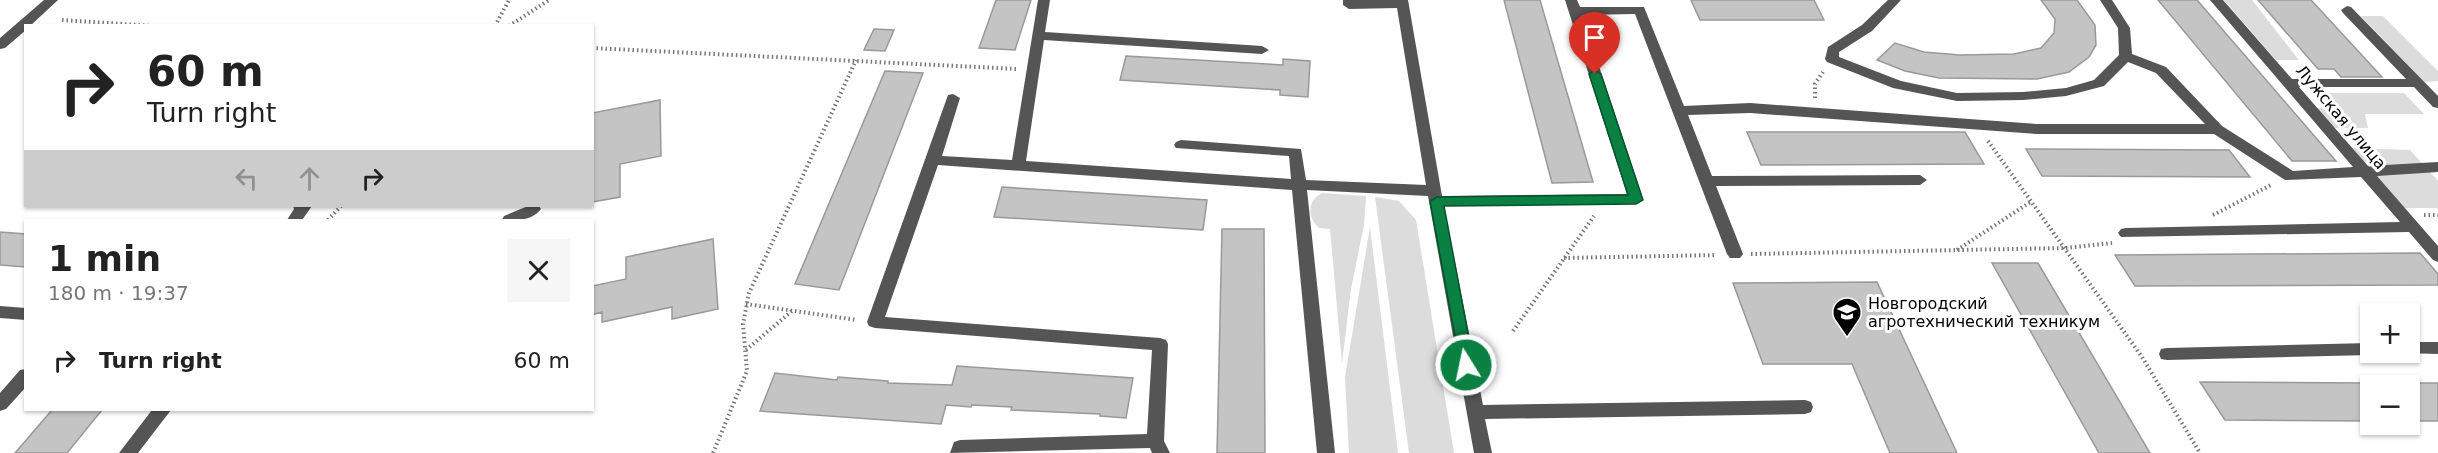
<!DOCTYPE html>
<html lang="en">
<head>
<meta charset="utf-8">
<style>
  :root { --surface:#fff; --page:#f6f6f6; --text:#222; --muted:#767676 }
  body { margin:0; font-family:"DejaVu Sans",sans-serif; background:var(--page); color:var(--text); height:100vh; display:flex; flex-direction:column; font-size:22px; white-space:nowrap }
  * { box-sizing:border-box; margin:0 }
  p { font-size:20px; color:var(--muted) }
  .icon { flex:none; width:33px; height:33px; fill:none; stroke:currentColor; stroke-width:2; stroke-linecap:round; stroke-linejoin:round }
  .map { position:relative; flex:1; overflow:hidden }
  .sheet { position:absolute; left:24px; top:219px; width:570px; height:192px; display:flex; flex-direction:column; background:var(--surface); border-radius:0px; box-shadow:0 2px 4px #0004 }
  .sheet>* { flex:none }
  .guide { position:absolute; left:24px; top:24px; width:570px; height:183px; border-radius:0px; box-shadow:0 2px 4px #0004; background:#fff; color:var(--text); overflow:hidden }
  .fabs { position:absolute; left:2360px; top:303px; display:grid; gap:12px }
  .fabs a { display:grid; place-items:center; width:60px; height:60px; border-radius:0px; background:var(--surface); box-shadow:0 2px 4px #0004; font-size:30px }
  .pin { position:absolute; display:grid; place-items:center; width:51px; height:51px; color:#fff; margin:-62px -26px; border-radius:50% 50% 50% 0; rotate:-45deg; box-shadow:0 0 6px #0007 }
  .pin .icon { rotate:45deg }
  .me { position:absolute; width:66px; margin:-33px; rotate:350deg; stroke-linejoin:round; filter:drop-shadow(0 0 4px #0008) }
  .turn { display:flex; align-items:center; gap:21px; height:126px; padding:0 24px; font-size:27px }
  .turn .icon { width:78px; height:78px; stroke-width:2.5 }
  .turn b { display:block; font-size:42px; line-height:51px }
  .lanes { display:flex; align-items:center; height:57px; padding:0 24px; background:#0003; justify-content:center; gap:30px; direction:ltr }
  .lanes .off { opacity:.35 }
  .round { display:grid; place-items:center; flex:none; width:63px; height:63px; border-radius:0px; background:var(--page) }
  .overview { display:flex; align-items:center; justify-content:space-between; height:102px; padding:0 24px }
  h1 { font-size:36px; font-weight:700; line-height:45px }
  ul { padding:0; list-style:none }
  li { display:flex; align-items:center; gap:18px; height:78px; padding:0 24px }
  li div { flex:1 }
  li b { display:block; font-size:22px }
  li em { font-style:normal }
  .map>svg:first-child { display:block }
</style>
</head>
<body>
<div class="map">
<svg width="2438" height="453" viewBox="0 0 2438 453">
  <rect width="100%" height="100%" fill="#fff"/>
  <path fill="#dcdcdc" d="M2224 0H2252L2299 60H2276Z
    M2361 16H2383L2438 71V81L2424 82Z
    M2324 93H2404L2424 114H2365L2368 128H2331L2316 109 2327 106Z
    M2352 148 2410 150 2438 181V208H2401Z
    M1322 193 1366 196 1364 225 1351 289 1342 363 1330 229 1319 228C1307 217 1307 201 1322 193Z
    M1375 197 1399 201 1416 220 1454 453H1409Z
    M1370 227 1398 453H1349L1345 377Z"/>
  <path fill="#c4c4c4" stroke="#999" stroke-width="1.5" d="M996 0H1031L1015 50 979 48Z
    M1504 0H1540L1593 182 1552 183Z
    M1691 0H1814L1824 20H1700Z
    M2041 0H2077L2095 25 2096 45 2089 57 2069 72 2037 79 1939 78 1905 71 1877 60 1895 43 1924 52 1960 55 2014 54 2041 48 2054 33 2055 19Z
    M2158 0H2197L2336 161H2292Z
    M2258 0H2311L2382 77H2341L2334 69H2318Z
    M874 29 894 30 885 51 864 50Z
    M1126 56 1283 65V59L1310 61 1308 97 1280 95V90L1120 80Z
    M885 71 923 73 839 290 795 284Z
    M660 100 661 156 620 164V197L592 202V113Z
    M1747 132H1965L1984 164 1761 165Z
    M2026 149 2229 150 2250 177 2042 176Z
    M1002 187 1207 200 1203 230 994 217Z
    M1222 229H1264L1265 453H1217Z
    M0 232 26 234V267L0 265Z
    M713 239 718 309 672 319V307L602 322V312L592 315V286L626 279V257Z
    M2420 253 2438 274V285L2135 286 2115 255Z
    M1992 263H2038L2150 453H2099Z
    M1877 282 1957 453H1890L1852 364H1763L1733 283Z
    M957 366 1133 378 1126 418 1100 416V414L1011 410 1012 407 972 405 971 407 946 405 941 424 760 411 775 373 837 380 838 377 888 381V383L952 385Z
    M2200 382 2370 383V421L2225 420Z
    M2409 383H2438V421H2409Z
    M52 410H102L67 453H15Z"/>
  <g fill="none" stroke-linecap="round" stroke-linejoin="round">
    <path stroke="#777" stroke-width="4" stroke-dasharray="1.5 3" stroke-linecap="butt" d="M62 20 153 26
      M495 26 509 0
      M509 26 549 0
      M592 48 1018 69
      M1815 98V84L1823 72
      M1988 141 2142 357 2200 453
      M2213 215 2273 184
      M2424 215H2438
      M328 220 341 206
      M1957 250 2032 201
      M1751 254 2065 248 2112 243
      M1564 258 1717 255
      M746 304 857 320
      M1513 331 1594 216
      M746 350 793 310
      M713 453 747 371 743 324 749 293 856 60"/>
    <path fill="#555" fill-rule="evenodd" d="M44 0H58L30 26H26V30L5 48 0 49V38Z
      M1038 0H1050L1045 32 1262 46 1269 50 1262 54 1044 40 1026 161 1291 179 1289 156 1176 148 1174 145 1176 142 1181 140 1301 149 1306 180 1426 185 1397 8 1349 9 1343 5V0H1408L1442 196 1627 194 1565 0H1577L1580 7H1644L1684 106 1750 103 2037 124H2205L2156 73 2128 62 2104 86 2066 96 2023 100 1957 101 1893 88 1827 62 1825 59 1828 47 1862 25 1888 0H1901L1872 31 1839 52V57L1901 81 1957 93 2023 92 2066 88 2094 80 2119 55 2118 28 2100 0H2112L2130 28 2132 54 2166 67 2222 126 2293 171 2353 167 2210 0H2223L2292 79H2406L2343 13 2341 10 2347 6 2351 7 2438 96V108L2433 107 2414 87H2299L2368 166 2438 162V172L2377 176 2438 246V262L2433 260 2409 232 2121 237 2118 233 2121 229 2126 228 2400 222 2361 177 2285 180 2214 134H2037L1750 113 1688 115 1712 176 1920 175 1927 180 1920 185 1716 186 1743 254 1740 258H1730L1727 254 1635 14 1582 15 1643 199 1636 204 1444 206 1483 405 1805 400 1811 402 1813 407 1811 412 1805 414 1485 419 1492 453H1474L1428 196 1307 190 1335 453H1317L1292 190 938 165 885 317 1160 338 1166 340 1168 344 1164 441 1170 453H1152L1150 448 950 453 954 442 960 440 1147 434 1152 350 875 328 869 326 867 322 948 95 953 94 960 98 942 156 1012 160Z
      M293 206H312L302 220H287L294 209Z
      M528 206H539L541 209C532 221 515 221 502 220L504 216Z
      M0 306 26 308V320L0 318Z
      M2409 342H2438V354L2403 353 2409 352Z
      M2370 343V352H2376L2370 355 2167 360 2161 359 2159 354 2161 349 2167 348Z
      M26 369V387L6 409 0 411V393L20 370Z
      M152 410H171L138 453H119Z"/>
  </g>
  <path fill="#0b8043" stroke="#07532c" stroke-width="1.5" d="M1595 70 1601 74 1643 200 1636 204 1444 206 1474 365 1472 369H1461L1430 201 1437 197 1628 195 1589 74Z"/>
  <defs>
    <g id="university-pin" transform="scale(1.5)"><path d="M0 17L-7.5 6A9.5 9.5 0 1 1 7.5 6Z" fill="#000" stroke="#fff"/><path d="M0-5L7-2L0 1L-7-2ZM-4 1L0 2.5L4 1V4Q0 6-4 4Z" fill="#fff"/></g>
  </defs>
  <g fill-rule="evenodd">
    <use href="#university-pin" x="1847" y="312"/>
  </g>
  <g text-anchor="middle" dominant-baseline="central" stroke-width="6" stroke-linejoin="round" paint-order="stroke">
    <g font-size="16" fill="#000" stroke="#fff">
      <text transform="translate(2341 117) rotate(50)">Лужская улица</text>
    </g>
    <g font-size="16" fill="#000" stroke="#fff" text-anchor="start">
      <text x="1868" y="303">Новгородский<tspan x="1868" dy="18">агротехнический техникум</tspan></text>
    </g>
  </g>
</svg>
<div class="fabs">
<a>+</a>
<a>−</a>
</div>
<div class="pin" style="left:1595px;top:74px;background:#d93025"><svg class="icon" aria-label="arrive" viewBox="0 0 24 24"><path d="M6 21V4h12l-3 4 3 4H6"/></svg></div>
<svg class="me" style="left:1466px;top:365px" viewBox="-20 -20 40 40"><circle r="17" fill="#0b8043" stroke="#fff" stroke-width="3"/><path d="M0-11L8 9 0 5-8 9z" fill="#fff"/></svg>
<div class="guide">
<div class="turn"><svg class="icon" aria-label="right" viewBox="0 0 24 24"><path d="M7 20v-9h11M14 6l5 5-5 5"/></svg><div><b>60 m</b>Turn right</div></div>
<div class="lanes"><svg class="icon off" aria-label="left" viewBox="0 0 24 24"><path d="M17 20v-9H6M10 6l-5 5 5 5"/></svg><svg class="icon off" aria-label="ahead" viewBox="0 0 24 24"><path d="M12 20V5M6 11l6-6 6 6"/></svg><svg class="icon" aria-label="right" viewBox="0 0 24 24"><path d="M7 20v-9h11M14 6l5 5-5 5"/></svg></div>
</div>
<section class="sheet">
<div class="overview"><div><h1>1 min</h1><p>180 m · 19:37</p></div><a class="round"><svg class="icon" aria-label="close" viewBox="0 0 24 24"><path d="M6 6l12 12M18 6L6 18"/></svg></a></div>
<ul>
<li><svg class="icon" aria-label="right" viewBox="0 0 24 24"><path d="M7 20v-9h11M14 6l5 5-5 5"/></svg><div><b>Turn right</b></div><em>60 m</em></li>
</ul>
</section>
</div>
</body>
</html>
